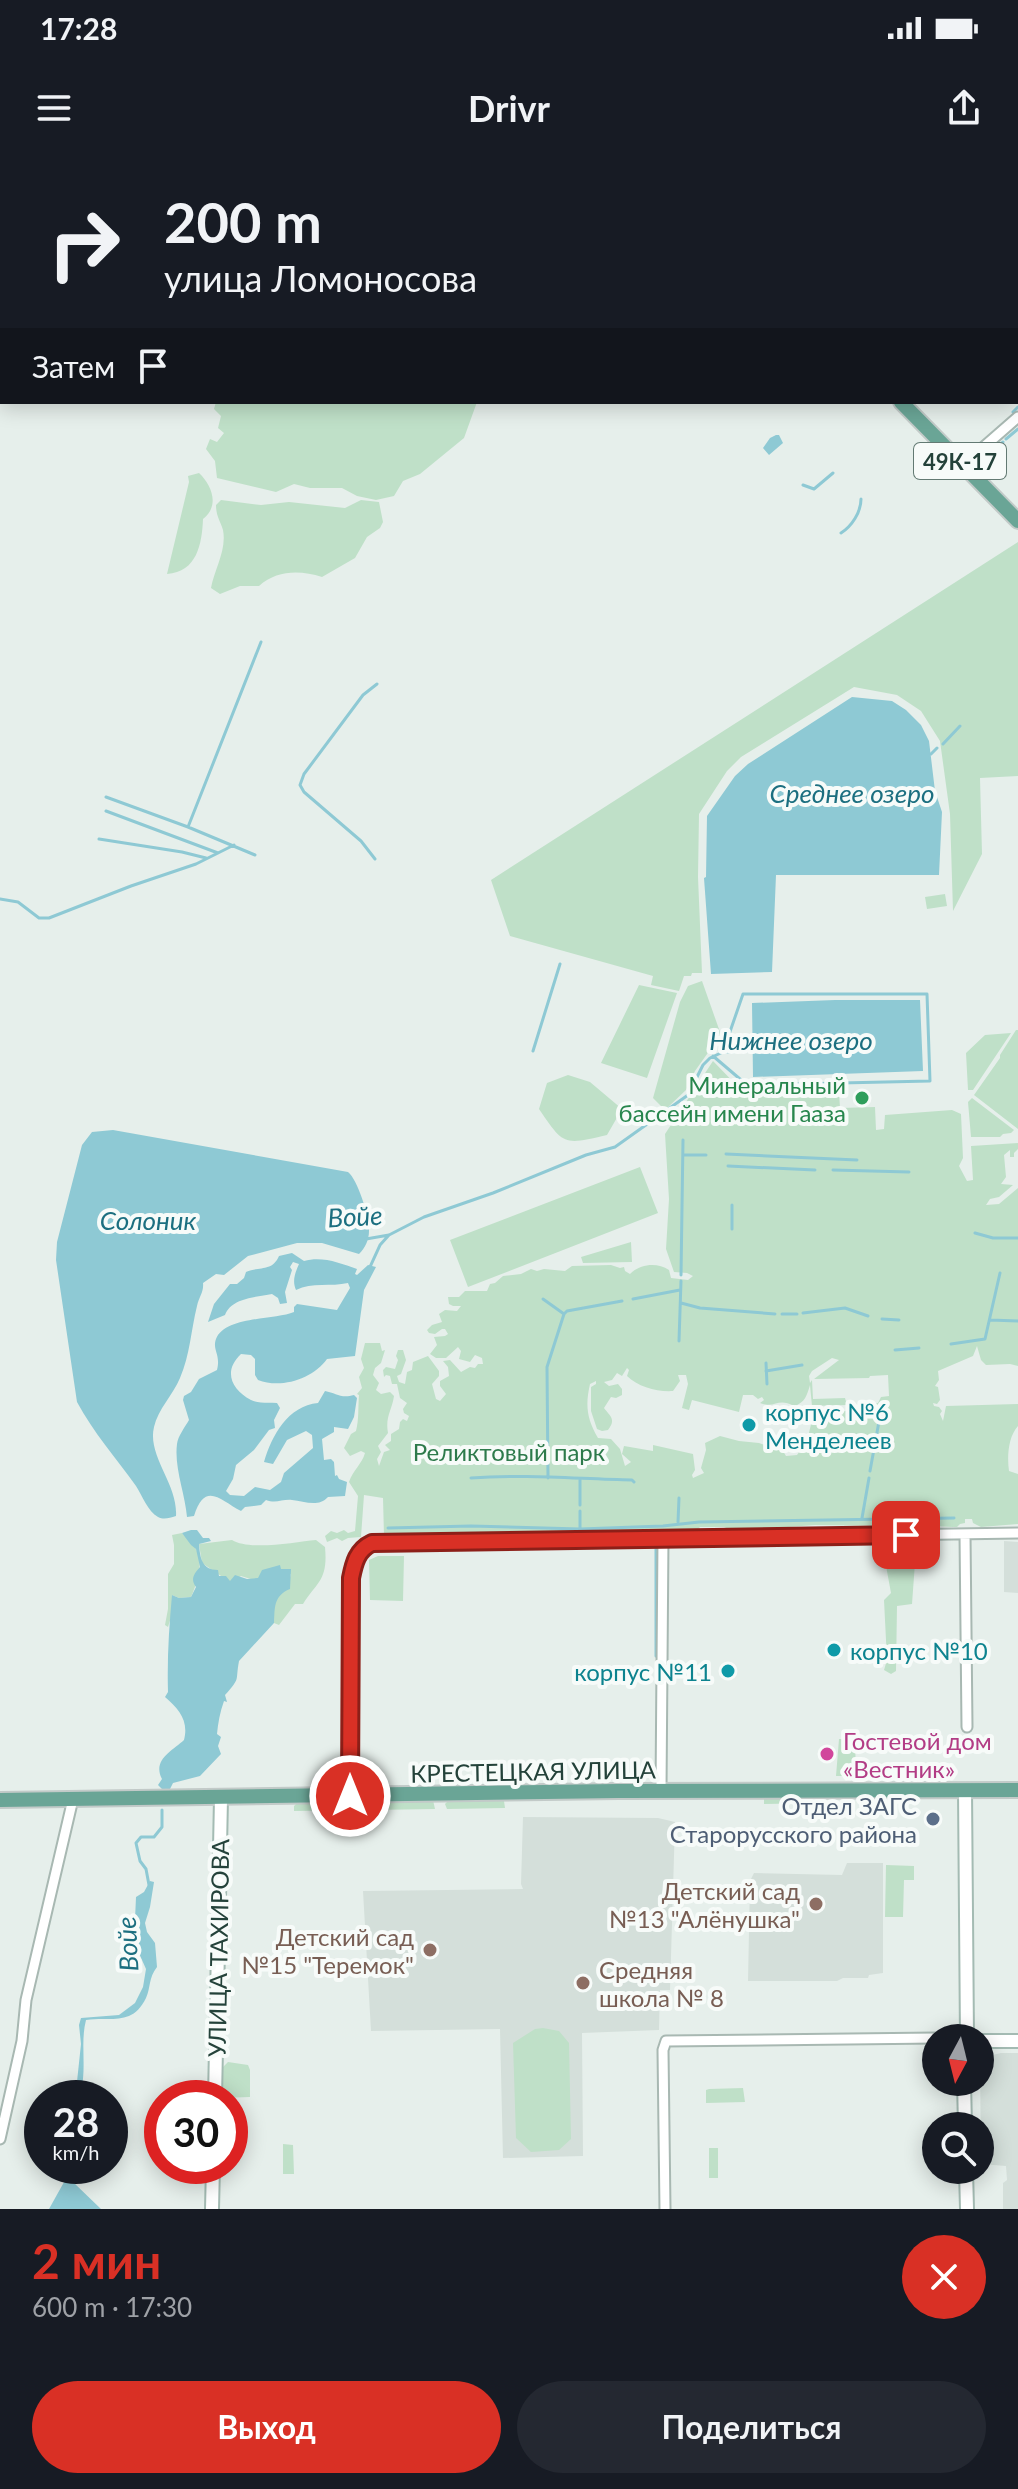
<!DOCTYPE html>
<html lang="ru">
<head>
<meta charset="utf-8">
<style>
  :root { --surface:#171b24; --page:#242831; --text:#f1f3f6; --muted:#9ea1a6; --accent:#d93025 }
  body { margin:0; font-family:Lato,sans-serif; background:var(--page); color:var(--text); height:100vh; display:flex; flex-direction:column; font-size:30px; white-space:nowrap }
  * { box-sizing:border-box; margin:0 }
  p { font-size:26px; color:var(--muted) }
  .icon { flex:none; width:44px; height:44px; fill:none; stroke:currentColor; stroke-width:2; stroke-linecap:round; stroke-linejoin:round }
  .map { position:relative; height:2049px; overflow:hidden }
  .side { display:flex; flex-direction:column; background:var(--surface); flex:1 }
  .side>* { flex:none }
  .hud { position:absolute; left:0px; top:0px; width:1018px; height:244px; box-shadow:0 4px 20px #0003; background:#171b24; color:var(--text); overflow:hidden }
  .needle { width:52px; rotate:187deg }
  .fabs { position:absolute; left:922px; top:1864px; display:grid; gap:16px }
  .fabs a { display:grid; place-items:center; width:72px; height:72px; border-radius:50%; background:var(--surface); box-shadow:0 4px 20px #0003; font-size:40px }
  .speed { position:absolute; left:24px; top:1920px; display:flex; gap:16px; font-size:40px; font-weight:700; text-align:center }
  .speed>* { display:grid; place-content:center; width:104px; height:104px; border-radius:50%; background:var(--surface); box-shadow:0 4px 20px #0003; line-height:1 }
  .speed small { font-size:20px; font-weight:400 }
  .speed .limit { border:12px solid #d22; background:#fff; color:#111 }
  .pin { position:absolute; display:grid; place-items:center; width:68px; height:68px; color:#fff; margin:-34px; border-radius:16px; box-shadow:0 4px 12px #0006 }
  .me { position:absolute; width:88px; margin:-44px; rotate:0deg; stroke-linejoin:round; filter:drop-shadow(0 0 6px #0008) }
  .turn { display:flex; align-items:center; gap:28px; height:168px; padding:0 32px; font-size:36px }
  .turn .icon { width:104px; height:104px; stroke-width:2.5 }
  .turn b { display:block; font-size:56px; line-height:68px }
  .then { display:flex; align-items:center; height:76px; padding:0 32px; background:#0003; gap:16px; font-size:30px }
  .round { display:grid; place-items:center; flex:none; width:84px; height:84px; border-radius:42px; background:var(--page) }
  .overview { display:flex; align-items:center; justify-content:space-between; height:136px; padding:0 32px }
  h1 { font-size:48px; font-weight:700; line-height:60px; color:var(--accent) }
  .button { display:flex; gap:16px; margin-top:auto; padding:16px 32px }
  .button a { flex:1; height:92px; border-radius:48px; background:var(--accent); color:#fff; font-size:32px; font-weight:700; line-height:92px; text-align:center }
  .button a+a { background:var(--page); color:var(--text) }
  .status { display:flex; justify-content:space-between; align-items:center; height:56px; padding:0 40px; background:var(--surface); direction:ltr }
  .status svg { height:22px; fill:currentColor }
  header { display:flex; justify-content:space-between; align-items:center; height:104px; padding:0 32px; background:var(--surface); font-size:36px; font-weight:700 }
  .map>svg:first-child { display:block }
</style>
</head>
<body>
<div class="status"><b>17:28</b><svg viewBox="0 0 49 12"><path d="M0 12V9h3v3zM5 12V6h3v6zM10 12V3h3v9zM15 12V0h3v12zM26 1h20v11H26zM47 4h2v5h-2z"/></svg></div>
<header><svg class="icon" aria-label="menu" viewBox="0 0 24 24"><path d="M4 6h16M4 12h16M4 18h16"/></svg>Drivr<svg class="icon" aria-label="share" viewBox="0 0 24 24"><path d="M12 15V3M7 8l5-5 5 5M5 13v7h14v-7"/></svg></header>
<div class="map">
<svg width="1018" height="2049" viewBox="0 0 1018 2049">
  <rect width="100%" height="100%" fill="#e6efeb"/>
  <path fill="#d4dfda" d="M0 0H26V2H2V109H0Z
    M1004 1381 1018 1382V1433L1004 1432Z
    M523 1657 658 1658 675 1662 670 1830H660L659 1870 582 1873 583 1996 503 1998 500 1869 371 1871 363 1731 523 1729 521 1724Z
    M847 1703H883V1813L869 1815 868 1818H843L837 1821H748L750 1721 754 1713 842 1715Z
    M1001 1893H1018V2049H1003V2023L1007 2020 1006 2006 981 2004 980 1898Z"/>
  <path fill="#bfe0c8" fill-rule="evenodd" d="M216 242H477L464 278 420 314 403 321 394 336 376 340 357 336 342 328H310L294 324 276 332 217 318 215 301 206 289 210 279 217 282 224 273 218 268 221 256 214 249Z
    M199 313C212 325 220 346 203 359 202 384 197 412 167 414L189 322 188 316Z
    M221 340 261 345 289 342 345 348 361 340 379 342 383 362 380 368 367 377 355 398 322 417C300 410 277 410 259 426H240L220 434 211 428C214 410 227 390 223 370 220 360 216 356 216 345Z
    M1018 382V616L980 618 982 694 953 751 950 654 940 581 921 551 897 535 854 527 741 597 727 611 699 654 698 717 702 813H692L691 816H684L679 831 651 825 653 816 510 776 491 720Z
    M945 734 947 746 927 749 925 737Z
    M702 821 720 872 717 880 695 911 686 930 665 950 653 938 680 842 688 826Z
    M639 825 677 833 647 918 601 903Z
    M1016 870H1018V969L974 935 1000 898V895Z
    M1011 873 973 930H968L966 893 985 875Z
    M713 901 745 934 839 932 840 948 875 947 876 970 884 969 885 955 952 950 961 954 963 998 959 1006 967 1021 973 1020 971 986 1018 983V989L1014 993V997H1010V990L1004 995 1006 1017 1001 1024 1013 1025 999 1037 990 1039 986 1045 999 1044 1018 1028V1206L1010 1204 986 1205 981 1200 977 1186 973 1196 938 1211 939 1220 935 1226 938 1227 940 1240 937 1244 933 1243 934 1246 939 1247 942 1251 940 1254 943 1261 946 1246 1018 1244V1266C1008 1277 1007 1297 1009 1311L1018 1314V1364L981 1367 973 1363 972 1359H965V1363L960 1364 957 1367C942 1367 913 1363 902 1366L900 1364 889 1366 815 1365 734 1371 724 1367H700L693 1374 667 1371 588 1376 466 1378 430 1377 405 1379 384 1376 383 1338 364 1335 361 1377 348 1378 342 1381 337 1378 327 1382 325 1376 331 1371 337 1373 344 1370 348 1373 355 1371 358 1336 349 1322C353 1310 362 1304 365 1293L361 1291 350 1296 344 1288 351 1274 356 1271C359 1260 358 1247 359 1235L357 1234 362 1228 359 1217 364 1208 361 1199 365 1183H380L382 1191 385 1190 381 1203 375 1208 373 1215 379 1223 376 1230 381 1234 390 1232 394 1236C392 1250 385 1257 388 1273L378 1286 381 1292 377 1299 379 1306 384 1292 390 1290 385 1285 391 1281V1274L399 1269 400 1262 403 1259 407 1261 409 1256 404 1253 403 1249 407 1243 400 1238 397 1224H392L390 1216 386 1215 384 1217 383 1210 386 1207 395 1209 398 1200 396 1196 398 1190H403L406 1200 401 1214 397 1216 399 1222 405 1224 407 1212 412 1210 413 1202 428 1196 439 1211V1216L432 1224 436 1239 440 1241 446 1234 440 1226V1221L449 1216 448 1207 443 1201 450 1200 461 1212 470 1207 475 1208 478 1204H483L482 1198 475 1195 470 1202 459 1199 461 1191 458 1187 446 1198H436L430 1194 437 1185 434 1177 445 1176 448 1174 445 1169H442L435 1174 429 1173 427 1170 432 1165 442 1162 439 1154 445 1150 457 1151 461 1146H453L449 1144 448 1137H459L465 1131H487L490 1124 495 1123 503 1116 521 1114 531 1109 537 1111 544 1109 565 1111 572 1106 611 1105 620 1108 624 1107 625 1111 630 1114C640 1104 657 1102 669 1110L671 1118 688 1120 693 1116 687 1113 674 1112 666 1089 669 1039 665 974ZM832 1198 839 1200 814 1219 869 1218 870 1216 888 1215 889 1236 881 1237 878 1243 871 1244 870 1250 814 1252 807 1281 797 1295 786 1296 783 1291 759 1283 739 1281 720 1276 705 1283 706 1290 701 1308 704 1313 693 1318 692 1315 695 1310 693 1294 653 1285V1291L624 1286 622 1294 631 1302 625 1306 620 1289 611 1279 598 1278C587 1259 585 1246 590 1224L596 1221V1224L591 1227V1251L597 1269 602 1271 608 1270C617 1259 609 1255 604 1248L611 1237 616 1238 622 1235V1229L618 1224 609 1226 604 1222 612 1220 617 1213 622 1216 627 1208 629 1210 627 1216C638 1227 657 1232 673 1231L680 1221 678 1215H686L688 1224 682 1248 689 1250 692 1240 739 1252 743 1235H753L758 1239 762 1237 764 1240 760 1243C776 1249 777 1237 794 1246 805 1243 807 1235 810 1225L812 1246 847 1245 845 1238 813 1239 812 1220 810 1223 809 1216 812 1211Z
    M568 915 590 922 622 949 607 975C564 985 564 986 539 949L547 923Z
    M972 938 1014 970 1011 973 1003 974 1000 977H971L968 942Z
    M640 1007 658 1053 468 1127 450 1080Z
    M631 1082 632 1102 583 1103 581 1097Z
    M182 1373C186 1378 194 1383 196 1389 204 1404 197 1423 191 1437L179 1438 172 1435V1454L168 1467 165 1465 168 1449V1414L174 1404V1385L172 1375Z
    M232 1380C250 1391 295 1382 316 1380L325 1387C328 1420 318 1421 303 1444H295L279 1465 274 1463C274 1459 273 1455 273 1450 274 1436 288 1427 291 1414L254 1420 241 1416 230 1422 202 1403 199 1384Z
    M889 1389H916L912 1444 897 1446 896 1511 891 1514 884 1510 887 1500 884 1440 891 1433 884 1395Z
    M378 1396H404L403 1441 370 1440 369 1400Z
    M839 1579H855L856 1616H836Z
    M764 1638H824V1643L764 1644Z
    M500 1639 504 1641 505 1648 447 1649 445 1644 449 1640Z
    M433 1640 435 1649 372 1650V1642Z
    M369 1642V1650L294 1651V1646L297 1643Z
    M886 1705 914 1706V1720H904L903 1757H885Z
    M543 1868 559 1871 569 1883 571 1979 559 1990 531 1992 516 1978 513 1883 535 1869Z
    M228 1902 248 1905 250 1910V1937L221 1938 222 1908Z
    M743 1928 745 1942 706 1943V1930L709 1929Z
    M283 1984 293 1985 294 2014H283Z
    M709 1988H718V2018H709Z"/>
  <path fill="#8ec9d4" d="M776 275H779L783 283 769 295 763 288 770 278Z
    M852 537 892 541 906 550 921 565 929 581 935 631 942 652 939 715H776L772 812 711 814 704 718 706 717 707 656 735 616 748 604Z
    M835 840H920L923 911 753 917 752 843Z
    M113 970 348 1012C358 1020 370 1059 369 1071 369 1080 365 1088 359 1094L322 1083H297L248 1096 224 1115 216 1114 203 1123C204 1132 199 1137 197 1146 191 1170 190 1195 180 1218 173 1235 158 1249 154 1267 147 1296 178 1324 176 1356 169 1358 164 1360 158 1357 148 1352 142 1335 136 1326 116 1298 93 1272 77 1242L56 1100 57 1082 82 985 92 972Z
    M292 1093 304 1101C322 1096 340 1103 357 1109L355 1114 357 1115 368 1105 376 1107 364 1130 355 1196 327 1199C313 1219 281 1229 258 1220L255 1215V1199L251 1195 241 1194C223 1211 231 1229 251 1240 259 1244 268 1242 277 1243L280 1248 274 1260 275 1268 269 1270 254 1290 236 1305 233 1319 226 1331 230 1335 244 1336 255 1327 270 1330 281 1322 284 1313 313 1288 312 1275 306 1271 287 1280 273 1304 264 1302C272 1275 288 1246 318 1243L325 1231C336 1233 341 1239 354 1235L357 1238 354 1257 348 1269 334 1267V1272L322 1279 324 1300 331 1299 334 1302 335 1316 337 1315 339 1319 347 1322 345 1336 328 1337C318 1348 304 1341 292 1340 282 1339 276 1344 266 1340L261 1345 245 1347 241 1351C221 1341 205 1320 194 1356L187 1357C185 1333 174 1308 177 1284 178 1276 185 1267 189 1260L183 1240 184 1236 191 1232 199 1219 217 1210C221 1194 212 1190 216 1179 225 1156 275 1160 294 1152V1147L297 1144 337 1150 350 1128 348 1123C331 1127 312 1122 296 1130 292 1121 295 1113 299 1104L293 1102 290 1107 292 1110 285 1132 287 1143 280 1144 278 1138 272 1134C256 1137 231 1138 225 1155L208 1162 214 1144 230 1124H237L244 1118 246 1112C260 1106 272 1112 279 1096Z
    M191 1370H197L203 1378H209L211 1381 199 1384C200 1398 202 1410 218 1410L219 1416H226L230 1421 235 1415 247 1419 258 1418 262 1410 280 1405 281 1409H291L290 1429C273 1436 275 1448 274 1463L239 1501C235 1522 241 1517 225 1535L227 1542 224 1541C220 1552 218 1563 217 1574L221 1577 218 1586 221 1594 200 1616 173 1623 169 1631H164L158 1625 162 1619C152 1600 172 1591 184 1580 189 1561 179 1549 165 1537L168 1532C167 1499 169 1468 172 1435L179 1438 191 1437 196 1427C190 1419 194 1414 200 1407L196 1389 191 1385 182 1373Z
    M150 1721 154 1722 150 1747 145 1763 147 1772 155 1783 157 1807C148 1819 151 1827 146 1838 132 1867 110 1856 86 1860 81 1879 85 1899 83 1919 82 1926 80 1930 82 1938H78L76 1931 81 1884 79 1865 81 1858 119 1855 135 1843 143 1827 146 1809 134 1782 136 1737 144 1732Z
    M73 2006H77L71 2018 74 2023 101 2049H49Z"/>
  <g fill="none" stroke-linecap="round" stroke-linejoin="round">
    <path stroke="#8ec9d4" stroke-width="3" d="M1013 252 1018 247
      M1006 279 1018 269
      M983 299 1003 282
      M803 325 814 329 833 313
      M841 373C852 366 861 352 861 339
      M943 584 960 566
      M931 594 937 588
      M106 637 188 667 255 695
      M106 651 218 693
      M188 667 261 482
      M99 679 182 692 206 698
      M375 699 361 681 304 632 300 625 304 614 363 535 377 524
      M0 739 18 742 39 758H49L131 726 196 704 234 685
      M533 891 560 804
      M713 896 747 925 930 921 927 834H743L723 892
      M726 994 857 1000
      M683 995H706
      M728 1006 815 1010
      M833 1010 909 1012
      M732 1045V1069
      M975 1073 993 1078H1018
      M366 1079 389 1075 424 1057 493 1033 586 995 615 987 688 935 703 905 710 898 723 892 753 891
      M369 1109 380 1085 389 1075
      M681 1115 683 980
      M543 1139 564 1154
      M633 1139 680 1130
      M681 1143 700 1148 775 1154
      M803 1153 845 1148 868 1156
      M782 1154H797
      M882 1159 899 1160
      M990 1160 1018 1161
      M679 1181 681 1121
      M951 1184 985 1179 1000 1113
      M895 1190 919 1188
      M766 1203 767 1224
      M766 1211 802 1205
      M870 1311 880 1256
      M471 1318C525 1314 578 1319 632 1320L634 1322
      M548 1318 547 1207 564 1154 567 1151 622 1141
      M580 1320V1345
      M862 1358 869 1318
      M678 1362 679 1338
      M388 1368 471 1366 580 1369 663 1366 699 1362 954 1358
      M580 1369V1351
      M650 1384 651 1386 656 1387V1496
      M149 1725 146 1709 140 1701 136 1683 141 1677H154L162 1667V1650"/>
    <g stroke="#a8b8b2" stroke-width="13">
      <path id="street" d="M831 0 833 2
        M895 0 896 2
        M81 1 82 0
        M1016 187 1018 189
        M963 305 1018 257
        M965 1374 967 1567
        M661 1631 663 1378
        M350 1636 351 1418C354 1403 357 1390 372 1383L1018 1373
        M0 1979 22 1881 26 1840 73 1639
        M665 2049 663 1890 666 1881 936 1878"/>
    </g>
    <g stroke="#a4bbb3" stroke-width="16">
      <path id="secondary" d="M965 1630 967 1878
        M980 1881H1018
        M964 1922 965 1966
        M215 1938 221 1638
        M966 2010 967 2049
        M212 2049 213 2006"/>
    </g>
    <g stroke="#c2cac8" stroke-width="18">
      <path id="primary" d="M663 0 665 2
        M901 242 1018 361
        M0 1640 618 1631 1018 1630"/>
    </g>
    <use href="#street" stroke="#fff" stroke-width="9"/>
    <use href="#secondary" stroke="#fff" stroke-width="12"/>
    <use href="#primary" stroke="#6aa596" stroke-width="14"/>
  </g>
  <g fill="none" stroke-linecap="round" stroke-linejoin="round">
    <g stroke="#8d1f18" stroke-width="20">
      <path id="route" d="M350 1636 351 1418C354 1403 357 1390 372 1383L906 1375"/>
    </g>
    <use href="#route" stroke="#d93025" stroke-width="14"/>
  </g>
  <circle fill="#2e9e5b" stroke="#f7fbf9" stroke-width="3" cx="862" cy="938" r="8"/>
  <g fill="#0f9aa8" stroke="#f7fbf9" stroke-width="3">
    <circle cx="749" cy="1265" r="8"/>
    <circle cx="834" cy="1490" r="8"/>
    <circle cx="728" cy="1511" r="8"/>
  </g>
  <circle fill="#d1479c" stroke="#f7fbf9" stroke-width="3" cx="827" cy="1594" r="8"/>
  <circle fill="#5c6f8a" stroke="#f7fbf9" stroke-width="3" cx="933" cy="1659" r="8"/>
  <g fill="#8d6e63" stroke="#f7fbf9" stroke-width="3">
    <circle cx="816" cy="1744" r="8"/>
    <circle cx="430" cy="1790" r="8"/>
    <circle cx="583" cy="1823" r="8"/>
  </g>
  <g text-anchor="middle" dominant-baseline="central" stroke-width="8" stroke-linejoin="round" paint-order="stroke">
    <rect fill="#f7fbf9" stroke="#637a73" stroke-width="2" x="914" y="283" width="92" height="36" rx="6"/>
    <g font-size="22" font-weight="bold" fill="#24423a">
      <text x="960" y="301">49К-17</text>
    </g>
    <g font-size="24" fill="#27864d" stroke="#f7fbf9" text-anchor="end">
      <text x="846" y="924">Минеральный<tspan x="846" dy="28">бассейн имени Гааза</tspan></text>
    </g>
    <g font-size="24" fill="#0d838f" stroke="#f7fbf9" text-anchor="start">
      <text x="765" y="1251">корпус №6<tspan x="765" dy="28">Менделеев</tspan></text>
      <text x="850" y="1490">корпус №10</text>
      <text x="712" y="1511" text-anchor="end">корпус №11</text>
    </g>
    <g font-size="24" fill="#2d7a4b" stroke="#f7fbf9">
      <text x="509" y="1291">Реликтовый парк</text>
    </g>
    <g font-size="24" fill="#b23c85" stroke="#f7fbf9" text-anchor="start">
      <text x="843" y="1580">Гостевой дом<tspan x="843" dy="28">«Вестник»</tspan></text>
    </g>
    <g font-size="24" fill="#24423a" stroke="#f7fbf9">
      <text transform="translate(533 1611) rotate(-1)">КРЕСТЕЦКАЯ УЛИЦА</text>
      <text transform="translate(218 1788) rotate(-89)">УЛИЦА ТАХИРОВА</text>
    </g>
    <g font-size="24" fill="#4e5e75" stroke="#f7fbf9" text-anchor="end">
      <text x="917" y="1645">Отдел ЗАГС<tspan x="917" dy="28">Старорусского района</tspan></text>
    </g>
    <g font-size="24" fill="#785e54" stroke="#f7fbf9" text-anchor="end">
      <text x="800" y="1730">Детский сад<tspan x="800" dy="28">№13 "Алёнушка"</tspan></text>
      <text x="414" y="1776">Детский сад<tspan x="414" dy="28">№15 "Теремок"</tspan></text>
      <text x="599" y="1809" text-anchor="start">Средняя<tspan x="599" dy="28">школа № 8</tspan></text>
    </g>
    <g font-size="26" font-style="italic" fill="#1c6f80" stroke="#f7fbf9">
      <text x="852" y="633">Среднее озеро</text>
      <text x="791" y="880">Нижнее озеро</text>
      <text transform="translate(355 1056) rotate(-3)">Войе</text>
      <text x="148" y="1060">Солоник</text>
      <text transform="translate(127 1784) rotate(-93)">Войе</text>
    </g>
  </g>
</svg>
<div class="fabs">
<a><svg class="needle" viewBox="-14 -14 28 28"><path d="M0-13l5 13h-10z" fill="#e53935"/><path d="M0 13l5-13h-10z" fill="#9ea1a6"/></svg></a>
<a><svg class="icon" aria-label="search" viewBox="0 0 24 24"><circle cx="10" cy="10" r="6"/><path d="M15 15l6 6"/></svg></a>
</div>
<div class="speed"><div>28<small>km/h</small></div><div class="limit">30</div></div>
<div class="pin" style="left:906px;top:1375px;background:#d93025"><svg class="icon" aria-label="arrive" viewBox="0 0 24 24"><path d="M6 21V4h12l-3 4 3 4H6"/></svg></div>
<svg class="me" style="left:350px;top:1636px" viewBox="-20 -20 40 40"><circle r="17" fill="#d93025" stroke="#fff" stroke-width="3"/><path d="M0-11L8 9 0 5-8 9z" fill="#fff"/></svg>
<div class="hud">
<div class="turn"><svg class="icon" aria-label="right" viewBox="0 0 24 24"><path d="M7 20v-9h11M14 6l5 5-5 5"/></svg><div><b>200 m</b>улица Ломоносова</div></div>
<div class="then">Затем<svg class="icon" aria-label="arrive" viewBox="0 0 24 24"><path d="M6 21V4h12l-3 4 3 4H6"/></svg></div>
</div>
</div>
<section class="side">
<div class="overview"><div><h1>2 мин</h1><p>600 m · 17:30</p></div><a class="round" style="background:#d93025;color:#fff"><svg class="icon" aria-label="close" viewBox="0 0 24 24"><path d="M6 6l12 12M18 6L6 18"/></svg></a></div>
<div class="button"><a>Выход</a><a>Поделиться</a></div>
</section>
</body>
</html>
